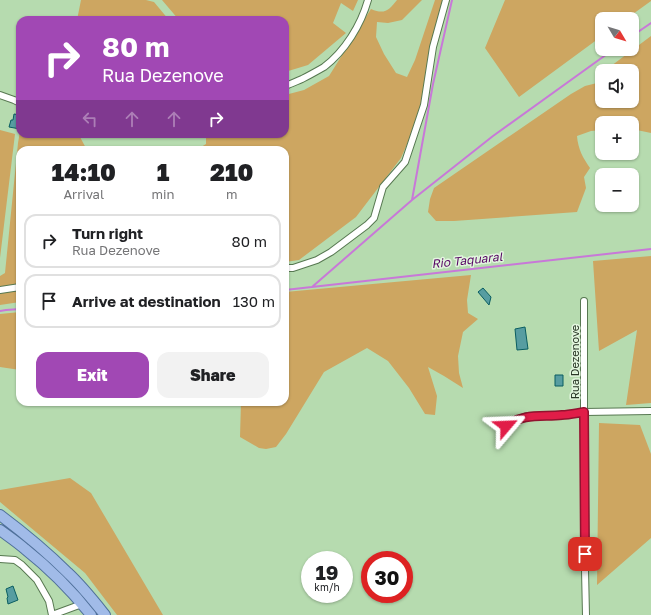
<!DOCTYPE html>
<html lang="en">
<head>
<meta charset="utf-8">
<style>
  :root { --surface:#fff; --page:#f2f2f2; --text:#202124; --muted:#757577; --line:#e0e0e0; --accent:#a148b4 }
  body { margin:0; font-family:"Golos Text",sans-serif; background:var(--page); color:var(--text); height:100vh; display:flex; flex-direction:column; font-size:15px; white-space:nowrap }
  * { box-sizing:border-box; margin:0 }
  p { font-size:13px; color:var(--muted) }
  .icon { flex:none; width:22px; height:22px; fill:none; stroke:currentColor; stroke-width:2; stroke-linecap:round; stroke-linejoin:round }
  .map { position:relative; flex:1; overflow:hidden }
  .panel { position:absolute; left:16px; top:146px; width:273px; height:260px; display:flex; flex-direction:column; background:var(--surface); border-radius:12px; box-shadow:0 1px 3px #0004 }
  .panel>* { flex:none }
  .guide { position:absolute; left:16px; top:16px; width:273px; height:122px; border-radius:12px; box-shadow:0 1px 3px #0004; background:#a148b4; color:#fff; overflow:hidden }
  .needle { width:26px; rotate:128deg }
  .buttons { position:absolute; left:595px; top:12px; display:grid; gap:8px }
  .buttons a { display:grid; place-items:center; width:44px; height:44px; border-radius:8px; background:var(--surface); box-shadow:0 1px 3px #0004; font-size:20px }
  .speed { position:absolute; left:301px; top:551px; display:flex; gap:8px; font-size:20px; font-weight:700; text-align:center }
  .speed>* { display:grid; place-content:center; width:52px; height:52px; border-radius:50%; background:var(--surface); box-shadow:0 1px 3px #0004; line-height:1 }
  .speed small { font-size:10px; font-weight:400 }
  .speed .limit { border:6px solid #d22; background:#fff; color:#111 }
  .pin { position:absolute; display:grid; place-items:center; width:34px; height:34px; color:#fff; margin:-17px; border-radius:8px; box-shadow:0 2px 6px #0006 }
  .me { position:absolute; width:44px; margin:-22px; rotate:64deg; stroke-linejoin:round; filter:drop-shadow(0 0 3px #0008) }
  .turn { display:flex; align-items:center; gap:14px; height:84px; padding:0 20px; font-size:18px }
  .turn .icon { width:52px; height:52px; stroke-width:2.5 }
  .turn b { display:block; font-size:28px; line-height:34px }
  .lanes { display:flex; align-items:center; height:38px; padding:0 20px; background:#0003; justify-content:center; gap:20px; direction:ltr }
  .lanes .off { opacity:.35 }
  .eta { display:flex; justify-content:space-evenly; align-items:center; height:68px; text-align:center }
  .eta b { font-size:24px; font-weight:800; line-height:28px }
  .cta { display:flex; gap:8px; margin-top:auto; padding:8px 20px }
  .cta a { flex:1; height:46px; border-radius:12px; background:var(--accent); color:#fff; font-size:16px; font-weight:800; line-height:46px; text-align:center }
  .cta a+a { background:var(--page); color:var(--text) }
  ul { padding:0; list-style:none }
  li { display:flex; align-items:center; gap:12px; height:54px; margin:0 8px 6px; padding:0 12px; border:2px solid var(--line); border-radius:12px }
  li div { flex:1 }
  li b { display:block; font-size:15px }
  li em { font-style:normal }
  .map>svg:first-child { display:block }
</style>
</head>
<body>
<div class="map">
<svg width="651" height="615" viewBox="0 0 651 615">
  <rect width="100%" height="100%" fill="#b6dbaf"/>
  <path fill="#cda661" d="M81 0H146L154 2 169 20H77Z
    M162 0H358L353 11 341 3 333 23 346 33 308 65 285 72V20H179Z
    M397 0H422L402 20 388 23 377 22 376 37 384 54 396 73 407 77 415 60 435 0H450L435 38 424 105 401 158 356 217 299 260 285 262V150H196L206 144V134H285V95L304 90 329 76 371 9C385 15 389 10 397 0Z
    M505 0H651V1L626 19H602V36L519 97 485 48Z
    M651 36V133L632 129V123H602V130L591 131 577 136C578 149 583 158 590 168L584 177 586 188 577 212 454 221H436L428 212 430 199 434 188 571 94 585 86 597 83 602 76V101H632V71H605L607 69Z
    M0 130 15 134 0 258Z
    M20 131V134H77L80 137 87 150H20V302L0 305V276L5 273 18 143Z
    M651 256V403L626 405 637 330 599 351 593 261Z
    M471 275 467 300 468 313 478 319 463 332 458 356 459 373 463 388 444 376 428 367 437 396 435 415 425 414 409 388 388 361 367 348 324 372 286 434 276 447 266 449 259 448 240 437 241 402H285V292Z
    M20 312V370L0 367V314Z
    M599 423 640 425 651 454V538L597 585Z
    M70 478 91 493 163 615H117L85 573 0 502V490Z"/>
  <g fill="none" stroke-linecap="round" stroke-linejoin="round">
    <path stroke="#c878d8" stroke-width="2" d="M632 36 651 23
      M412 200 493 136 614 49
      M312 287 412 200 433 84 452 0
      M285 290 651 249
      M0 311 6 310 20 309"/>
  </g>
  <path fill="#579da1" stroke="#0a5d61" d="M14 114 20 115V129L9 127 11 120H13Z
    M483 288 491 297 489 305 478 292Z
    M525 327 528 349 517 350 515 329Z
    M555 375H563V386H555Z
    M13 586 18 600 8 604 7 598 8 597 6 589Z"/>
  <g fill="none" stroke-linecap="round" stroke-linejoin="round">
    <g stroke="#577851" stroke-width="8">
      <path id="minor" d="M285 86C291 84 297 81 302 79 310 75 317 71 324 67 345 51 361 25 368 0
        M0 95 14 100 20 103
        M285 268H293L317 260 331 252 367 225 374 218 383 187 405 162 424 105 433 47 446 0
        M0 290 20 287
        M584 301V523L586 615
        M506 426 518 419 527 416 562 415 584 412 651 411
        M0 559 15 560 22 565 37 580 49 601 52 615
        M52 615 82 604"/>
    </g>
    <g stroke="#4f709a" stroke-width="12">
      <path id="primary" d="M0 515C24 533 47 552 68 573 82 586 93 600 105 615
        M0 530C8 536 17 542 25 549 49 568 72 591 91 615"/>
    </g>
    <use href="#minor" stroke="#fff" stroke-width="6"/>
    <use href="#primary" stroke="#a1bbe8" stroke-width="10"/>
  </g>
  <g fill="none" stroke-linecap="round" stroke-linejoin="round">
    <g stroke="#92132f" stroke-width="10">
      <path id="route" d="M506 426C523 413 542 417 562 415 569 415 577 413 584 412L585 554"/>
    </g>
    <use href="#route" stroke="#e11d48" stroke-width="7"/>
  </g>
  <g text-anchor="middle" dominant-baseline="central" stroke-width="3" stroke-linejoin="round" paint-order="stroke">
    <g font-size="11" fill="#293726" stroke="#e3f6df">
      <text transform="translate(574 362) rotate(-90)">Rua Dezenove</text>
    </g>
    <g font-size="12" font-style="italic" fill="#540362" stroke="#e3f6df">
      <text transform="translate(467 260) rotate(-6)">Rio Taquaral</text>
    </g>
  </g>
</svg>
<div class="buttons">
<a><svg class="needle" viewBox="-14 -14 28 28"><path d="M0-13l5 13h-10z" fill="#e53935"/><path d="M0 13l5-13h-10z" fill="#757577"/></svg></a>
<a><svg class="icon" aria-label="sound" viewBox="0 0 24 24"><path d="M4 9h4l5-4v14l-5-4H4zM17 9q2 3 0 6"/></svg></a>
<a>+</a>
<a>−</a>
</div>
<div class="speed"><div>19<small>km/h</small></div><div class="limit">30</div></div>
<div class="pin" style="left:585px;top:554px;background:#d93025"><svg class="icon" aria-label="arrive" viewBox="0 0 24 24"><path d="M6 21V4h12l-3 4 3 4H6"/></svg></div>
<svg class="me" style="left:506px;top:426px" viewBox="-20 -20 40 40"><path d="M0-17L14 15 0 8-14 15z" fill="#e11d48" stroke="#fff" stroke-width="4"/></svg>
<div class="guide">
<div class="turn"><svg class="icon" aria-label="right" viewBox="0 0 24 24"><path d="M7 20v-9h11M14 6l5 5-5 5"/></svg><div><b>80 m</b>Rua Dezenove</div></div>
<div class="lanes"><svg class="icon off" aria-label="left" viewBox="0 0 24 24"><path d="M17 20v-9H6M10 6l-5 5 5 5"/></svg><svg class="icon off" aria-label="ahead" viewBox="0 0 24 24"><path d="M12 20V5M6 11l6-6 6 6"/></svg><svg class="icon off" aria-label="ahead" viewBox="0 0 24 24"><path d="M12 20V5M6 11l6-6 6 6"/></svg><svg class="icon" aria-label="right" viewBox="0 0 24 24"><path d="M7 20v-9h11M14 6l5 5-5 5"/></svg></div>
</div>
<section class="panel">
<div class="eta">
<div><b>14:10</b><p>Arrival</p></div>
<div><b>1</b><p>min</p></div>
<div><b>210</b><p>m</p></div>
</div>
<ul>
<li><svg class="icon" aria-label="right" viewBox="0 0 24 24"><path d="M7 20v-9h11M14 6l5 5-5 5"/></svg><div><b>Turn right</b><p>Rua Dezenove</p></div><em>80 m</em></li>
<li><svg class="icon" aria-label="arrive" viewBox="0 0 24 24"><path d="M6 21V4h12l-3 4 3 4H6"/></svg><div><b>Arrive at destination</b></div><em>130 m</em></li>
</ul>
<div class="cta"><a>Exit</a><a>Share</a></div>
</section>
</div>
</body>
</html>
